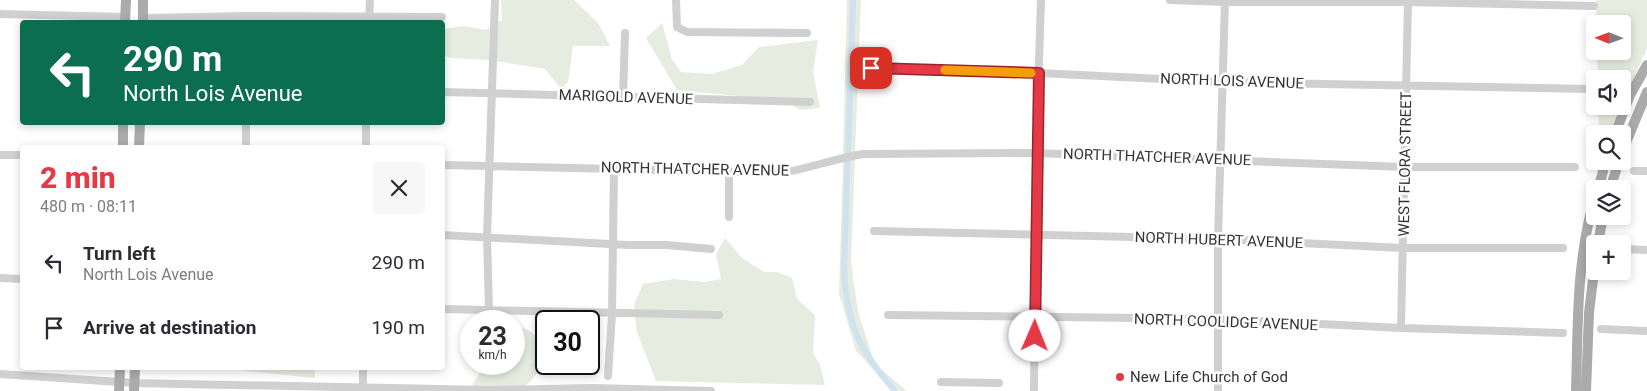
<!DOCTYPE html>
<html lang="en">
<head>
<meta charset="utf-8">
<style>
  :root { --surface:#fff; --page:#f7f7f7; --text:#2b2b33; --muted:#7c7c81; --accent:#e63946 }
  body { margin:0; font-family:Roboto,sans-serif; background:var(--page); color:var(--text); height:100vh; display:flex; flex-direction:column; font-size:19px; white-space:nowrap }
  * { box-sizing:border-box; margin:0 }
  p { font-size:16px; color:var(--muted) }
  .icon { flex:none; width:28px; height:28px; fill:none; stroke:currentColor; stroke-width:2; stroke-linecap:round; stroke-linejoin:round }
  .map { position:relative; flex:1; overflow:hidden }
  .drawer { position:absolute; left:20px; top:145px; width:425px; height:225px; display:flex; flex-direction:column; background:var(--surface); border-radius:5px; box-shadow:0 2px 8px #0003 }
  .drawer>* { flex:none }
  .guide { position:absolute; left:20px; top:20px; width:425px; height:105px; border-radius:5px; box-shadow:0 2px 8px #0003; background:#0b6e4f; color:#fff; overflow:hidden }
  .needle { width:32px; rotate:271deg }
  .controls { position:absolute; left:1586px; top:15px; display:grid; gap:10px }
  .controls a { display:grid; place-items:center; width:45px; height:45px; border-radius:5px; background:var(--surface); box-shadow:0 2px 8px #0003; font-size:25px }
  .speed { position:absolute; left:460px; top:310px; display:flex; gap:10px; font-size:25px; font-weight:700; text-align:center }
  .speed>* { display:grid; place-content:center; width:65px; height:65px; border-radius:50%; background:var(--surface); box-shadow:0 2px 8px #0003; line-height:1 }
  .speed small { font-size:12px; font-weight:400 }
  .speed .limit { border:2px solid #111; border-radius:8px; background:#fff; color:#111 }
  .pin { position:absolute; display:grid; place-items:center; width:42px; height:42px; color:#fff; margin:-21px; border-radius:10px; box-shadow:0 2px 8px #0006 }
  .me { position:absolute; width:55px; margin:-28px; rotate:1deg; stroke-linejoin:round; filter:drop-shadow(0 0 4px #0008) }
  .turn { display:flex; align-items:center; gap:18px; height:105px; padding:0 20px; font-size:22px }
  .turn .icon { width:65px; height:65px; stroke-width:2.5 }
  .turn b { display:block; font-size:35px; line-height:42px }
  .round { display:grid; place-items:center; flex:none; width:52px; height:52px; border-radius:5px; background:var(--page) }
  .summary { display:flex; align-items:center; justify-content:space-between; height:85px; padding:0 20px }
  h1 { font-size:30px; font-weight:800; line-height:38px; color:var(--accent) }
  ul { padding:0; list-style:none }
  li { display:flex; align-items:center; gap:15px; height:65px; padding:0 20px }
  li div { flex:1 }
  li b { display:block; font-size:19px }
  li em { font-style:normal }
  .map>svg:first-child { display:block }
</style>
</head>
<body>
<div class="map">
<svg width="1647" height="391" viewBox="0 0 1647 391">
  <rect width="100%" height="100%" fill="#fff"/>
  <path fill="#e6ecdf" d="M501 0H574L598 23 610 46H573L568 82 561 89 545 69 496 61 497 23 502 20Z
    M847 0H861L855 152 843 154Z
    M1596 0H1647V49L1623 101 1622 79H1598L1597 51H1622V24H1597Z
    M662 23 672 59 681 72 712 74 742 65 759 47 818 40 813 72 820 108 800 110 792 105 813 106V100L748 97 677 90 646 38Z
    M464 26 486 30 490 27 489 60 450 58 443 55V31L448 28Z
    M1598 106H1620L1609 134H1599Z
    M855 158 851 262 858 312 875 364 907 391H893L856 351 839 294 843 160Z
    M725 238 742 258 764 272H777L792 278 797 299 815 315 813 353 820 365 825 385 656 381 637 332 635 317 722 318V312L635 311 634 305 643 284 674 279 704 282 721 279 716 254Z
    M514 326C548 329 550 368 525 386H472L485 364H514Z
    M219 368H315V378Z"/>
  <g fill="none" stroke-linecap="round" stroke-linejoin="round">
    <path stroke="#cfe2ee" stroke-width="6" d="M853 0 844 272C848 327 859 349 894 390"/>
    <path stroke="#d0d0d0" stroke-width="8" d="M676 0 677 27 687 32 807 33
      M1170 0 1225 2H1408L1594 6
      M0 14 125 17
      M143 18 247 16 442 17
      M369 22 370 0
      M871 69 1039 73 1223 82 1593 89
      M442 92 810 102
      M623 97 625 33
      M246 148V122
      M366 148V122
      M0 155H22
      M442 165 780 173C809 169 835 158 864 154L1036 153 1405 167H1575
      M1634 171H1647
      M729 217V171
      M874 231 1218 239 1403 248H1563
      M442 235 628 245H667L711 249
      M1622 249 1647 250
      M0 278 22 279
      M442 309 719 315
      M489 310 487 236 495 0
      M888 315 1218 319 1401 328 1563 333
      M1401 328 1408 0
      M1601 329 1647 331
      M0 374 134 383 489 390 592 388 711 391
      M608 376 612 314 614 168
      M941 382 999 383
      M363 386V368
      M1034 391 1036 153 1041 0
      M1218 391V239L1225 0"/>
    <path stroke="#ababab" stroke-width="10" d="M125 22 126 0
      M143 22V0
      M1615 134 1630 95 1647 65
      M123 148V122
      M139 148 140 122
      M1622 152 1647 92
      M1598 189 1606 161
      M1610 189 1619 161
      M1598 244 1603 216
      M119 391 120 368
      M134 391 135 368
      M1576 391C1578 326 1576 260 1595 197
      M1586 391 1589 313 1595 262"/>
  </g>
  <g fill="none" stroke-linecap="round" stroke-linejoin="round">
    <g stroke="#96252e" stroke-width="12">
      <path id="route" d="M871 68 1039 73 1035 336"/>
    </g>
    <use href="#route" stroke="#e63946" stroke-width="9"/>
    <path stroke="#f59e0b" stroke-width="9" d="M945 70 1031 73"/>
  </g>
  <circle fill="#e63946" stroke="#fff" stroke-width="2" cx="1120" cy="377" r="5"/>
  <g text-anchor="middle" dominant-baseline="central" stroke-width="5" stroke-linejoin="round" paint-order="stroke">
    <g font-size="15" fill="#333" stroke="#fff">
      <text transform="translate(1232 81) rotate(2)">NORTH LOIS AVENUE</text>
      <text transform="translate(626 97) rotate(2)">MARIGOLD AVENUE</text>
      <text transform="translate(1157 157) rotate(2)">NORTH THATCHER AVENUE</text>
      <text transform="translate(1405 164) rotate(-89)">WEST FLORA STREET</text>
      <text transform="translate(695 169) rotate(1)">NORTH THATCHER AVENUE</text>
      <text transform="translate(1219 240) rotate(2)">NORTH HUBERT AVENUE</text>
      <text transform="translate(1226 322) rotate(2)">NORTH COOLIDGE AVENUE</text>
    </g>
    <g font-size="15" fill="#333" stroke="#fff" text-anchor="start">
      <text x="1130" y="377">New Life Church of God</text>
    </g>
  </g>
</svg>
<div class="controls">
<a><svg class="needle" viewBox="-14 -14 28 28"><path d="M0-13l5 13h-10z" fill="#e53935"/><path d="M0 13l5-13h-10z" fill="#7c7c81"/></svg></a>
<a><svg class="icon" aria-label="sound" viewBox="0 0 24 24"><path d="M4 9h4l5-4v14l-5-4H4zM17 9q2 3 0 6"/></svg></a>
<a><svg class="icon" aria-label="search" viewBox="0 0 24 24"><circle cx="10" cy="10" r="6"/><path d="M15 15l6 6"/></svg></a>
<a><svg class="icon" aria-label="layers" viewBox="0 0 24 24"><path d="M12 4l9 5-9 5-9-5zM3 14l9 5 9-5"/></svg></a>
<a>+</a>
</div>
<div class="speed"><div>23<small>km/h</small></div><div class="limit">30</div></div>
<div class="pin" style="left:871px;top:68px;background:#d93025"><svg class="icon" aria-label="arrive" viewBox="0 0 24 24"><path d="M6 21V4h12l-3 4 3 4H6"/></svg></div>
<svg class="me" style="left:1035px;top:336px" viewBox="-20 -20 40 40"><circle r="19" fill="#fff"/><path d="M0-13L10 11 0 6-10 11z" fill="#e63946"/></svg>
<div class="guide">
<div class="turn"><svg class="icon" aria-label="left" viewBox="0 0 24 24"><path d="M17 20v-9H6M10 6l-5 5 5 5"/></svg><div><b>290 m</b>North Lois Avenue</div></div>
</div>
<section class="drawer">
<div class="summary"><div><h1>2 min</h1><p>480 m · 08:11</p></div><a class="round"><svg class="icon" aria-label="close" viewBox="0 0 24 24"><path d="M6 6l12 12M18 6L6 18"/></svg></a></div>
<ul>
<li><svg class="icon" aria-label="left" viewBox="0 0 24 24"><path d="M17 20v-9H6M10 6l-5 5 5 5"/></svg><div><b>Turn left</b><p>North Lois Avenue</p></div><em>290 m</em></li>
<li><svg class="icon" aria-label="arrive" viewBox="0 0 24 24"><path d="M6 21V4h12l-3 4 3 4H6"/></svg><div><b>Arrive at destination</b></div><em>190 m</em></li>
</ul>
</section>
</div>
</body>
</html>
